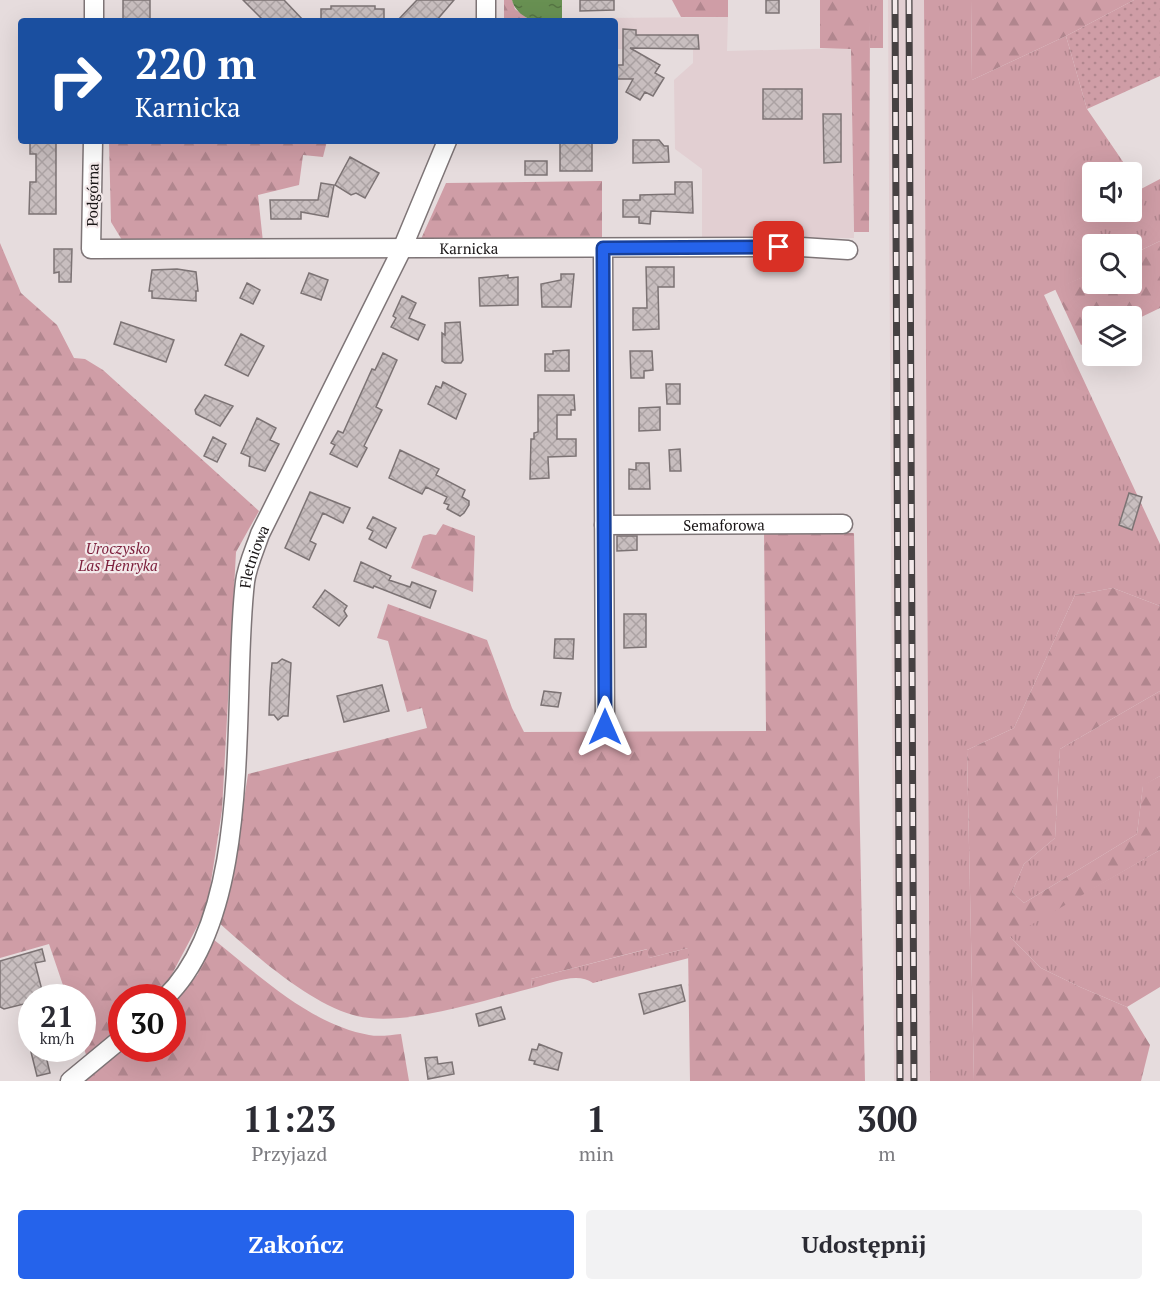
<!DOCTYPE html>
<html lang="pl">
<head>
<meta charset="utf-8">
<style>
  :root { --surface:#fff; --page:#f2f2f3; --text:#2b2b33; --muted:#7c7c81; --accent:#2563eb }
  body { margin:0; font-family:"PT Serif",serif; background:var(--page); color:var(--text); height:100vh; display:flex; flex-direction:column; font-size:22px; white-space:nowrap }
  * { box-sizing:border-box; margin:0 }
  p { font-size:20px; color:var(--muted) }
  .icon { flex:none; width:33px; height:33px; fill:none; stroke:currentColor; stroke-width:2; stroke-linecap:round; stroke-linejoin:round }
  .map { position:relative; height:1081px; overflow:hidden }
  .details { display:flex; flex-direction:column; background:var(--surface); flex:1 }
  .details>* { flex:none }
  .guide { position:absolute; left:18px; top:18px; width:600px; height:126px; border-radius:6px; box-shadow:0 6px 24px #0002; background:#1a4fa0; color:#fff; overflow:hidden }
  .fabs { position:absolute; left:1082px; top:162px; display:grid; gap:12px }
  .fabs a { display:grid; place-items:center; width:60px; height:60px; border-radius:6px; background:var(--surface); box-shadow:0 6px 24px #0002; font-size:30px }
  .speed { position:absolute; left:18px; top:984px; display:flex; gap:12px; font-size:30px; font-weight:700; text-align:center }
  .speed>* { display:grid; place-content:center; width:78px; height:78px; border-radius:50%; background:var(--surface); box-shadow:0 6px 24px #0002; line-height:1 }
  .speed small { font-size:15px; font-weight:400 }
  .speed .limit { border:9px solid #d22; background:#fff; color:#111 }
  .pin { position:absolute; display:grid; place-items:center; width:51px; height:51px; color:#fff; margin:-26px; border-radius:12px; box-shadow:0 3px 9px #0006 }
  .me { position:absolute; width:66px; margin:-33px; rotate:0deg; stroke-linejoin:round; filter:drop-shadow(0 0 4px #0008) }
  .turn { display:flex; align-items:center; gap:21px; height:126px; padding:0 18px; font-size:27px }
  .turn .icon { width:78px; height:78px; stroke-width:2.5 }
  .turn b { display:block; font-size:42px; line-height:51px }
  .eta { display:flex; justify-content:space-evenly; align-items:center; height:102px; text-align:center }
  .eta b { font-size:36px; font-weight:700; line-height:42px }
  .action { display:flex; gap:12px; margin-top:auto; padding:12px 18px }
  .action a { flex:1; height:69px; border-radius:6px; background:var(--accent); color:#fff; font-size:24px; font-weight:700; line-height:69px; text-align:center }
  .action a+a { background:var(--page); color:var(--text) }
  .map>svg:first-child { display:block }
</style>
</head>
<body>
<div class="map">
<svg width="1160" height="1081" viewBox="0 0 1160 1081">
  <defs>
    <pattern id="grass-tufts" width="24" height="20" patternUnits="userSpaceOnUse" patternTransform="scale(1.5)"><rect width="24" height="20" fill="#cf9da6"/><path d="M3 7l-1-3M5 7V3M7 7l1-3M15 17l-1-3M17 17v-4M19 17l1-3" fill="none" stroke="#b1868e"/></pattern>
    <pattern id="forest-firs" width="22" height="20" patternUnits="userSpaceOnUse" patternTransform="scale(1.5)"><rect width="22" height="20" fill="#cf9da6"/><path d="M5 1l3.5 6h-7zM16 11l3.5 6h-7z" fill="#b1868e"/></pattern>
    <pattern id="park-dots" width="8" height="8" patternUnits="userSpaceOnUse" patternTransform="scale(1.5)"><rect width="8" height="8" fill="#cf9da6"/><path d="M2 2h.1M6 6h.1" fill="none" stroke="#b1868e" stroke-width="1.8" stroke-linecap="round"/></pattern>
    <pattern id="water-ripples" width="26" height="14" patternUnits="userSpaceOnUse" patternTransform="scale(1.5)"><rect width="26" height="14" fill="#689052"/><path d="M2 4q2-2 4 0t4 0M15 11q2-2 4 0t4 0" fill="none" stroke="#557443"/></pattern>
    <pattern id="building-cross-hatch" width="8" height="8" patternUnits="userSpaceOnUse" patternTransform="scale(1.5)"><rect width="8" height="8" fill="#c8bebf"/><path d="M0 0l8 8M0 8l8-8" fill="none" stroke="#aba2a3"/></pattern>
  </defs>
  <rect width="100%" height="100%" fill="#e6dcdd"/>
  <path fill="#e2cfd2" d="M888 0H924L930 1081H894Z
    M728 17 727 51 851 48 854 238 702 237V169L675 149 674 80 693 63V49H615V21H600L603 18Z"/>
  <path fill="url(#grass-tufts)" d="M855 0H883V48H870V21H855Z
    M924 0H971L972 80 1066 36 1087 109 1130 172H1092V212H1131V174L1141 189 1160 179V241L1131 255V244H1092V273L1044 295 1160 544V606L1113 588 1075 595 1014 728 967 750 974 1081H930Z
    M1160 691V776L1143 786 1137 834 1024 903 1012 892 1024 864 1055 838 1060 749Z
    M1160 850V987L1127 1007 1080 987 1041 968 1009 936Z
    M688 948 689 958 593 983C577 971 550 984 532 988L531 979 648 949 649 958Z"/>
  <path fill="url(#forest-firs)" d="M504 0H512L515 9 531 21H504Z
    M672 0H728V17H681Z
    M820 0H855L856 21H870L869 232H854L851 49 820 48Z
    M971 0H1134L1066 36 972 80Z
    M109 141H327L323 157 303 155 299 185 258 195 263 242 122 240 111 222Z
    M602 181V238L421 239 446 183Z
    M1160 241V308L1131 322V316H1092V339L1081 345 1055 289 1092 273V284H1131V255Z
    M0 243 21 293 57 325 74 358 85 359 103 370 259 511 236 552 222 810 207 908 163 991 156 997 122 998 121 1027 87 1058 83 1045 82 998 67 997 49 944 0 958Z
    M443 524 475 536 473 592 411 568 423 536 430 534 436 535Z
    M764 531 854 533 865 1081H690L688 948 649 958 647 949 531 979 532 988C484 1000 401 1029 353 1015 306 1001 254 954 218 922L233 871 248 774 427 728 422 708 407 712 388 641 377 638 388 604 487 640 512 708 524 732 766 731Z
    M1113 588 1160 606V691L1060 749 1055 838 1024 864 1012 892 1024 903 1137 834 1143 785 1160 776V850L1010 937 1041 968 1080 987 1127 1007 1150 1045 1141 1081H974L967 750 1014 728 1075 595Z
    M209 936C257 973 308 1024 369 1035 379 1037 391 1035 401 1034L409 1081H82L122 1048H172L173 1003 198 974Z"/>
  <path fill="url(#park-dots)" d="M1134 0H1160V76L1087 109 1066 36Z"/>
  <path fill="url(#water-ripples)" d="M512 0H562V19C544 27 517 20 512 0Z"/>
  <path fill="url(#building-cross-hatch)" stroke="#7c7374" stroke-width="1.5" d="M123 0H150V21H123Z
    M243 0H284L304 21H264Z
    M417 0H454L436 21H397Z
    M580 0H614V10L580 11Z
    M766 0H779V13H766Z
    M331 6H375V9H384V21H321V9H331Z
    M623 29 636 30V35H698L699 49 630 48 660 65 655 73 664 78 653 96 645 92 640 100 626 92 633 79H615V65H623Z
    M763 89H802V119H763Z
    M823 114H841V162L824 163Z
    M633 140H659L664 146H668L669 162 633 163Z
    M30 141H56V214H29L30 182H36V154H30Z
    M560 141H592V171H560Z
    M350 157 379 173 365 198 356 193 351 195 335 185Z
    M525 161H547V175H525Z
    M675 182H692L693 213 651 211 650 224 639 223V217H623V200H640V195L675 194Z
    M321 183 334 185 328 217 301 212V219H271L270 200H318Z
    M54 249H72L71 282H59V272L54 273Z
    M646 267H674V287H658L659 329 633 330V308H647Z
    M177 269 196 272 198 291H196V301L152 298V291H149L152 270Z
    M309 273 328 280 321 300 301 293Z
    M561 274H574L571 307H542L541 284 561 280Z
    M508 275V278L518 277V305L480 306 479 278Z
    M247 283 260 290 253 304 240 298Z
    M402 296 416 303 409 318 425 325 418 340 391 327 396 318 393 316Z
    M121 322 174 340 166 362 114 344Z
    M460 322 463 360 461 363H445L442 361V333L445 335V323Z
    M241 334 264 346 248 376 225 365Z
    M569 350V371H545V354H553V351Z
    M630 351H652L653 370 644 371V378H631Z
    M383 353 397 360 376 407 382 410 364 446 367 448 357 467 330 454 335 445 331 443 338 431 343 433 372 369 375 370Z
    M443 382 466 394 456 419 428 404 436 386 441 388Z
    M666 384H680V404H667Z
    M205 395 233 406 220 426 196 414 195 410Z
    M538 395H574L575 410H571V415H557V439H576V456L548 457 549 478 530 479 531 439H534V433L538 432Z
    M660 407V430L639 431V408Z
    M257 418 276 428 270 440 279 444 265 471 249 466 250 457 241 453Z
    M213 437 226 444 217 462 204 456Z
    M680 449 681 471H670L669 450Z
    M400 450 439 469 436 475 465 490 462 497 469 501V505L464 513 460 516 447 509 449 505 444 503 447 497 426 487 422 494 389 478Z
    M636 463H649L650 489H629V469L636 470Z
    M310 492 350 508 343 523 323 513 310 541 316 544 309 560 285 548Z
    M1129 493 1142 497 1132 530 1119 525Z
    M373 517 396 528 386 548 369 539 373 531 367 528Z
    M617 536H637V550L617 551Z
    M361 562 391 576 389 580 410 587 412 582 436 591 430 608 374 586 373 588 354 581Z
    M325 590 347 606 344 611 347 616 339 626 313 607Z
    M624 614H646V647L624 648Z
    M555 639H574L573 659 554 658Z
    M282 659 291 663 288 716H283L278 720 274 715H269L270 688 272 663H277Z
    M382 685 389 711 344 722 337 696Z
    M544 691 561 693 558 707 541 705Z
    M42 949 45 961 35 963 44 998H32V1002L4 1009 0 1007V961Z
    M681 985 685 1001 644 1014 639 994Z
    M501 1007 505 1019 479 1026 476 1014Z
    M539 1044 562 1053 558 1070 534 1064 535 1061 529 1060 532 1049 537 1050Z
    M30 1048H44L50 1073 37 1076Z
    M437 1057 438 1064 452 1062 454 1074 428 1079 425 1058Z"/>
  <g fill="none" stroke-linecap="round" stroke-linejoin="round">
    <g stroke="#7e7577" stroke-width="21">
      <g id="minor">
        <path d="M486 0V21"/>
        <path d="M94 21V0"/>
        <path id="s1" d="M93 141 91 249 801 247 848 250"/>
        <path d="M603 248 605 727"/>
        <path id="s2" d="M604 525 843 524"/>
        <path id="s3" d="M165 998C256 910 231 699 245 582 247 566 255 549 260 534L402 249 447 141"/>
        <path d="M70 1081 122 1038"/>
      </g>
    </g>
    <use href="#minor" stroke="#fff" stroke-width="18"/>
    <g stroke="#464142" stroke-width="7">
      <path id="rail" d="M895 0 900 1081
        M909 0 914 1081"/>
    </g>
    <use href="#rail" stroke="#f3e9ea" stroke-width="4.5" stroke-dasharray="14" stroke-linecap="butt"/>
  </g>
  <g fill="none" stroke-linecap="round" stroke-linejoin="round">
    <g stroke="#184099" stroke-width="15">
      <path id="route" d="M605 727 603 248 779 247"/>
    </g>
    <use href="#route" stroke="#2563eb" stroke-width="10"/>
  </g>
  <g text-anchor="middle" dominant-baseline="central" stroke-width="4.5" stroke-linejoin="round" paint-order="stroke">
    <g font-size="15" fill="#191516" stroke="#f3e9ea">
      <text transform="translate(92 195) rotate(-89)">Podgórna</text>
      <text stroke="none"><textPath href="#s1" startOffset="486">Karnicka</textPath></text>
      <text stroke="none"><textPath href="#s2" startOffset="120">Semaforowa</textPath></text>
      <text stroke="none"><textPath href="#s3" startOffset="459">Fletniowa</textPath></text>
    </g>
    <g font-size="15" font-style="italic" fill="#7c1e3b" stroke="#f3e9ea">
      <text x="118" y="548">Uroczysko<tspan x="118" dy="17">Las Henryka</tspan></text>
    </g>
  </g>
</svg>
<div class="fabs">
<a><svg class="icon" aria-label="sound" viewBox="0 0 24 24"><path d="M4 9h4l5-4v14l-5-4H4zM17 9q2 3 0 6"/></svg></a>
<a><svg class="icon" aria-label="search" viewBox="0 0 24 24"><circle cx="10" cy="10" r="6"/><path d="M15 15l6 6"/></svg></a>
<a><svg class="icon" aria-label="layers" viewBox="0 0 24 24"><path d="M12 4l9 5-9 5-9-5zM3 14l9 5 9-5"/></svg></a>
</div>
<div class="speed"><div>21<small>km/h</small></div><div class="limit">30</div></div>
<div class="pin" style="left:779px;top:247px;background:#d93025"><svg class="icon" aria-label="arrive" viewBox="0 0 24 24"><path d="M6 21V4h12l-3 4 3 4H6"/></svg></div>
<svg class="me" style="left:605px;top:727px" viewBox="-20 -20 40 40"><path d="M0-17L14 15 0 8-14 15z" fill="#2563eb" stroke="#fff" stroke-width="4"/></svg>
<div class="guide">
<div class="turn"><svg class="icon" aria-label="right" viewBox="0 0 24 24"><path d="M7 20v-9h11M14 6l5 5-5 5"/></svg><div><b>220 m</b>Karnicka</div></div>
</div>
</div>
<section class="details">
<div class="eta">
<div><b>11:23</b><p>Przyjazd</p></div>
<div><b>1</b><p>min</p></div>
<div><b>300</b><p>m</p></div>
</div>
<div class="action"><a>Zakończ</a><a>Udostępnij</a></div>
</section>
</body>
</html>
